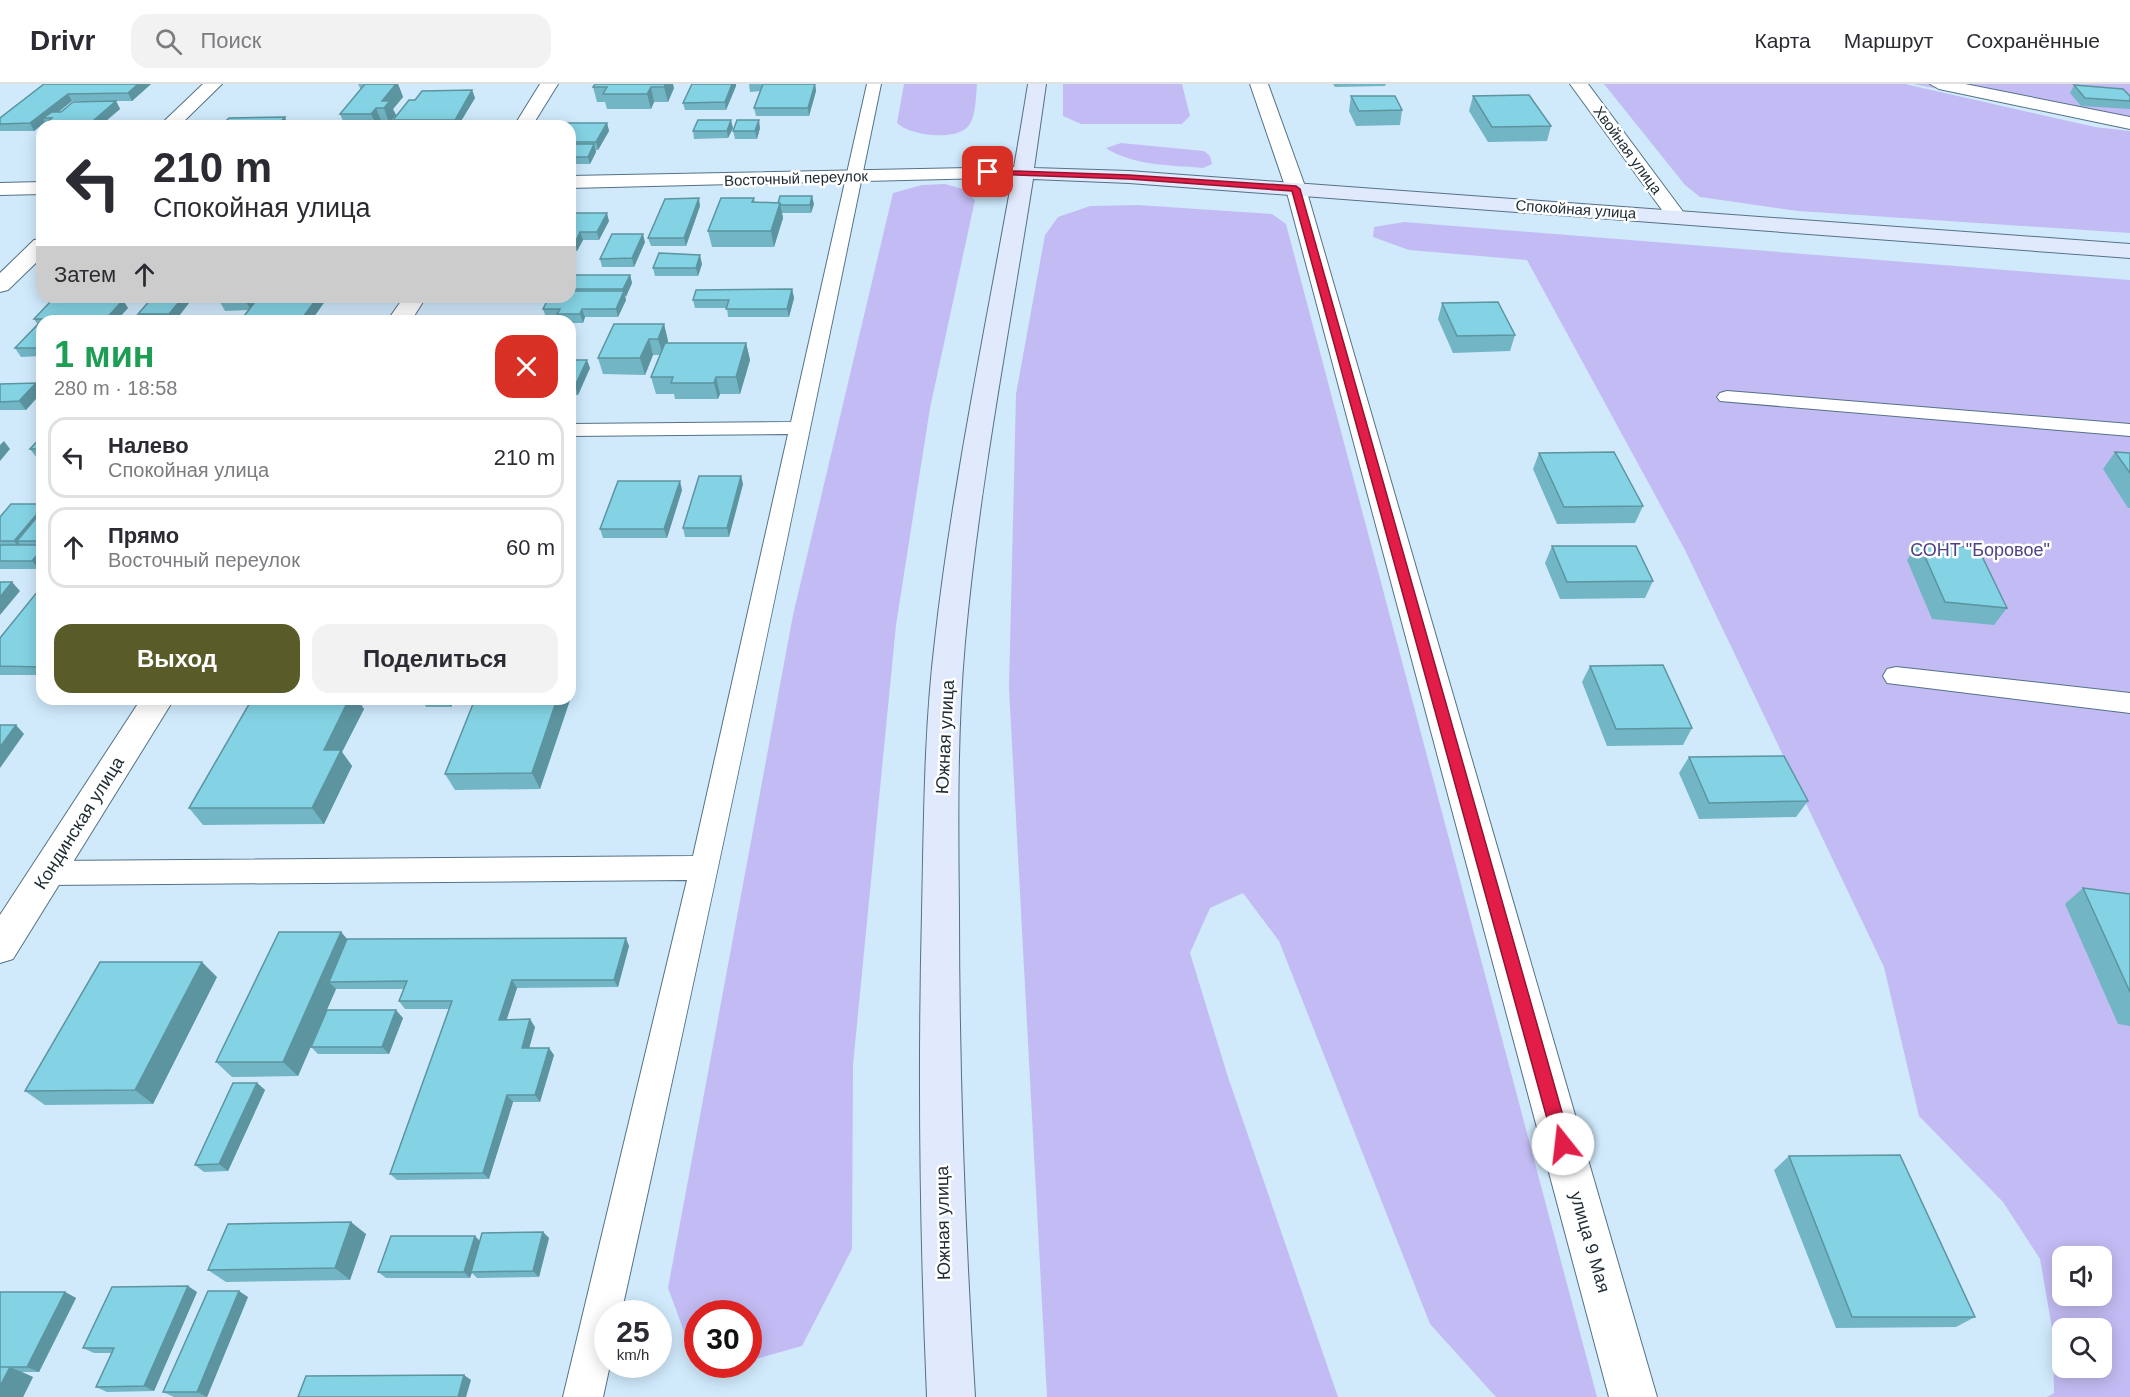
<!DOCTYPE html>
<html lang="ru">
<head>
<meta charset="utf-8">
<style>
  :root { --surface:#fff; --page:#f2f2f3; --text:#2b2b33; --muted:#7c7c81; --line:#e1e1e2; --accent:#595b28 }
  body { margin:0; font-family:Helvetica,sans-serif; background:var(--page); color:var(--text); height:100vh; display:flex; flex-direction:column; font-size:22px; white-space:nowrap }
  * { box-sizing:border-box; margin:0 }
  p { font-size:20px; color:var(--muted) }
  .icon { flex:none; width:33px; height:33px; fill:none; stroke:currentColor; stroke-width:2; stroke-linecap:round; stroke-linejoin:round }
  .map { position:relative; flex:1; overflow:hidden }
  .sheet { position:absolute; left:36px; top:231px; width:540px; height:390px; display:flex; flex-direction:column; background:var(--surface); border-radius:18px; box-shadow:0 3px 15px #0003 }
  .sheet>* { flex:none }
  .hud { position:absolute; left:36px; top:36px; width:540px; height:183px; border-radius:18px; box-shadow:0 3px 15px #0003; background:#fff; color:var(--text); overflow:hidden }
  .buttons { position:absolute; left:2052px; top:1162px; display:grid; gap:12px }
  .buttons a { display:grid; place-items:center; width:60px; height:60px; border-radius:12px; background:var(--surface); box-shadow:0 3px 15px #0003; font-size:30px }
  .speed { position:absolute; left:594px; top:1216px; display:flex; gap:12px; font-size:30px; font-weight:700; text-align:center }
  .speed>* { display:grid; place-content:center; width:78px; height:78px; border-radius:50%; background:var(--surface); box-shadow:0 3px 15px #0003; line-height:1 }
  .speed small { font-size:15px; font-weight:400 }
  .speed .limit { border:9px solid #d22; background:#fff; color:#111 }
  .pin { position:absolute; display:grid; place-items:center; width:51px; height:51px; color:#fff; margin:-26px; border-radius:12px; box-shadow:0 3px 9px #0006 }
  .me { position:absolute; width:66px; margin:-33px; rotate:344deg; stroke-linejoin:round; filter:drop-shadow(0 0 4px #0008) }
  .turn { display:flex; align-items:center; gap:21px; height:126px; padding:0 18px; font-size:27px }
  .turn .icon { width:78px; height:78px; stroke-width:2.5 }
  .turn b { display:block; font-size:42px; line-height:51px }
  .then { display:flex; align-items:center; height:57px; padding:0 18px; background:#0003; gap:12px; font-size:22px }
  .round { display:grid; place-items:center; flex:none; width:63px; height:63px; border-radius:18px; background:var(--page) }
  .summary { display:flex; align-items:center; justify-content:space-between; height:102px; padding:0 18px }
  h1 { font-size:36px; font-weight:700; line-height:45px; color:#1e9e55 }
  .cta { display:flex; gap:12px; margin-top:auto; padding:12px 18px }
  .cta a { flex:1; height:69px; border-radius:18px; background:var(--accent); color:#fff; font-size:24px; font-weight:700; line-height:69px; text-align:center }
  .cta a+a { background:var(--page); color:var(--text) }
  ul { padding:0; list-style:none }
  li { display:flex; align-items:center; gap:18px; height:81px; margin:0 12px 9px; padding:0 6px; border:3px solid var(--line); border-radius:18px }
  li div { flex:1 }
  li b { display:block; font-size:22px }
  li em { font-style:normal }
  header { display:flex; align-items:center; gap:36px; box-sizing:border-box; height:84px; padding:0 30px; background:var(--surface); border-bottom:2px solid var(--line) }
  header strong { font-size:28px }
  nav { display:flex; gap:33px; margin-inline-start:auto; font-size:21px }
  .search { width:420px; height:54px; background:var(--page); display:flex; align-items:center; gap:15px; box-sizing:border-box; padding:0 21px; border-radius:18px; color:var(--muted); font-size:22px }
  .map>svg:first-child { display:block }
</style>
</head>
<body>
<header>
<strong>Drivr</strong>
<div class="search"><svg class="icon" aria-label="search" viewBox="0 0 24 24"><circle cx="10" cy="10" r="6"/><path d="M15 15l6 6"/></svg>Поиск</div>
<nav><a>Карта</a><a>Маршрут</a><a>Сохранённые</a></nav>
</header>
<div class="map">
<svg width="2130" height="1313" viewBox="0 0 2130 1313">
  <rect width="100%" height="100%" fill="#d0eafc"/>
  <path fill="#c3bcf4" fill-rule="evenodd" d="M904 0H977C976 12 976 27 971 38 962 59 910 52 897 39Z
    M1063 0H1182L1190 32 1182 40H1081L1063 32Z
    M1604 0H1905L2095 43 2130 47V149L1798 127 1700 113 1685 101Z
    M1913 0H2130V42Z
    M1121 59 1204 67 1210 72 1212 80 1203 84C1172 81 1133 82 1106 64Z
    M945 100 963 105 975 116 930 324 896 541 853 981 852 1165 802 1262 749 1277 748 1230H698L697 1257 685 1250 668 1204 793 531 893 109 922 101Z
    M1138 121 1272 130 1286 140 1597 1313H1496L1430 1240 1279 857 1243 809 1210 824 1190 869 1228 993 1338 1313H1047L1009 604 1016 310 1045 151 1058 133 1090 122Z
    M1404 138 2130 196V1313H2047L2054 1309 2053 1250 2040 1175 2003 1118 1919 1032 1884 883 1685 466 1527 176 1409 166 1373 153 1374 143ZM2062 1173H2102V1212H2062ZM2062 1245H2102V1284H2062Z"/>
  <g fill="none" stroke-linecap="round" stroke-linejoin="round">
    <g stroke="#557186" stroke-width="2">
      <path id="lane" d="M867 0H881C797 410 712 820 621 1230H608V1281H610L603 1313H563L687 796 47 801 37 798 32 789 37 780 47 777 693 772 788 350 570 352V340L791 338Z
        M1727 307 2130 340V352L1720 317 1717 313 1720 309Z
        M1896 583 2130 609V629L1887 599 1883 592 1887 585Z"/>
    </g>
    <g stroke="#557186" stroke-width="2">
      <path id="street" d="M203 0H222L179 42H159Z
        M540 0H558L532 42H514Z
        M1250 0H1268L1306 105 1657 1313H1609L1286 105Z
        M1570 0H1588L1684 129 1687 133 1684 137H1670Z
        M1930 0H1965L2130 33V45L1939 5Z
        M1022 83 1029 85 1032 89 1029 93 570 104V92Z
        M42 98V110L0 111V99Z
        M42 155V173L8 206 0 208V189L34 156Z
        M404 213H426L411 237H387Z
        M141 615H174L13 875 0 879V831Z"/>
    </g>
    <g stroke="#557186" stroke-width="2">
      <path id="secondary" d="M1028 0H1046L1034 84 1129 87 2130 160V174L1129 99 1033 95C1009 249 979 402 965 558 957 647 958 738 959 828 959 990 965 1151 975 1313H927C920 1151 918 990 922 828 924 737 924 646 935 556 956 369 999 184 1028 0Z"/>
    </g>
    <use href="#lane" fill="#fff" fill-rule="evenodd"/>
    <use href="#street" fill="#fff" fill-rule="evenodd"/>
    <use href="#secondary" fill="#e1eafc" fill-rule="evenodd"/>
  </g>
  <path fill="#72b5c4" d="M44 0H151L132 17H72L59 28 116 17 120 25 100 42H43L46 39 45 38 34 47H0V34Z
    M358 0H398L403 13 393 25 396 31 389 39H382L380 42H345L340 30 361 6Z
    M595 0 674 4 668 18H654L651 25H607L605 18H597L593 3Z
    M749 0H815L816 7 809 32H756L754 24 761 7 750 8Z
    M1333 0H1386L1385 2 1335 3Z
    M2074 1 2130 12V25L2081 22 2070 9Z
    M736 2 726 26H685L683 19Z
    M472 6 475 14 458 42H395L393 36 415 16Z
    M1351 12 1402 26 1400 41 1356 42 1349 27Z
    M1473 12 1551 42 1547 57 1488 58 1469 27Z
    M607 39 609 47 598 66H596V68L590 80H570V42Z
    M733 44 728 54 694 55 693 47Z
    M760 44 757 55H735L733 47Z
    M754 114 755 118 814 120 811 129H782L783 134 774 163H712L708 147Z
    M700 122 686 162H651L648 154Z
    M570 129 609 137 599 156H583L577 167H570Z
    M645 158 634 183H602L600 175Z
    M702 180 698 192H655L653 184Z
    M570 191H630L632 199 625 213 626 216 618 233H585L583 239H570V237H559L558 233H546L543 225 570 213Z
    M792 205 794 214 789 233H728L727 224H695L693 216Z
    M255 213 257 216 328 213 311 237H240L249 226 225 227 220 218Z
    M189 219 175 237H142L138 230Z
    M1442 219 1515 251 1510 267 1453 269 1438 235Z
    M128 224 116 237H42V272L21 273 15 264 38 241 34 235Z
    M664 240 668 257 667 259H746L750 276 740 310H720L718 315H675L674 310H656L651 293 660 271H653L645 291 603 290 598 274Z
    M570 278 590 284 578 311H570Z
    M36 299 42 308 26 326H0V300Z
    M42 352V374H37L30 365Z
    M2115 368 2130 369V424H2128L2103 385Z
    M1539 369 1643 422 1635 439 1557 440 1533 385Z
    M741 392 743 400 729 453H685L683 444Z
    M682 406 667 454H603L600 445Z
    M42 420V482L39 485H0V433Z
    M1919 459 2007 524 1994 541 1932 535 1907 476Z
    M1552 462 1653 497 1645 514 1560 515 1545 479Z
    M42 502V591H0V554Z
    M1590 582 1692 644 1683 661 1607 662 1582 598Z
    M252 615H357L364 625 342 668 352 682 324 740 203 741 189 724Z
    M421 615H455L451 623H426Z
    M475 615H570V616L540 705 455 706 445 690Z
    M1689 673 1808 717 1796 733 1699 735 1679 689Z
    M2083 804 2130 810V942L2118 940 2065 820Z
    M341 848 347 855 629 862 618 903 517 904 507 935 535 943 529 964 554 971 540 1018H513L489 1095 397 1096 390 1090 449 925H405L399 917 404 905H336L298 992 232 993 216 978Z
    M217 893 153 1020 45 1021 25 1007Z
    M403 934 389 970H318L311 963Z
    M257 999 265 1006 228 1087 204 1088 195 1081Z
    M1789 1072 1975 1233 1956 1243 1836 1244 1774 1086Z
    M543 1148 549 1154 539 1193 477 1194 472 1189 470 1194H386L378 1188 475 1152 480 1157Z
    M366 1150 350 1196 226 1198 208 1186Z
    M0 1208H65L76 1214 39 1288H22L33 1293 23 1313H0Z
    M197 1208 154 1307 107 1308 96 1303 112 1269H94L83 1264Z
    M248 1213 207 1313H174L163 1308Z"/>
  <path fill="#5c94a0" d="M138 0H151L132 17 128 9Z
    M396 0H398L403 13 393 25 396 31 389 39 384 24 382 17Z
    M666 0H673L674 4 668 18 664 3Z
    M732 0H736V2L726 26 725 18Z
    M815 0 816 7 809 32 808 24Z
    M651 3 654 18 651 25 647 10Z
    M472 6 475 14 458 42H457L455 36Z
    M68 10 72 17 50 34H43L45 38 34 47 30 39Z
    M116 17 120 25 100 42H87Z
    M376 24 382 39 380 42H377L371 30Z
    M285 33 288 41 287 42H277Z
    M731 36 733 44 728 54 727 47Z
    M759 36 760 44 757 55 755 47Z
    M607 39 609 47 598 66 596 58Z
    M594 60 596 68 590 80 588 73Z
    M812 112 814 120 811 129 810 121Z
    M699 114 700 122 686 162 684 154Z
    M780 119 783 134 774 163 771 147Z
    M607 129 609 137 599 156 597 148Z
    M580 148 583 156 577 167 575 159Z
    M643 150 645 158 634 183 632 174Z
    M700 171 702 180 698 192 696 184Z
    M630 191 632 199 626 213 623 205Z
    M792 205 794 214 789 233 787 225Z
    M624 207 626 216 618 233 616 225Z
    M183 213H185L189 219 175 237H173L169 230Z
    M250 213H255L257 217 251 226 246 218Z
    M318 213H328L311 237H300Z
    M123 216 128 224 116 237H104Z
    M582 225 585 233 583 239 580 230Z
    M664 240 668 257 663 271 658 255Z
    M649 255 653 271 645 291 640 274Z
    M746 259 750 276 740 310 736 293Z
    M587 276 590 284 578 311 575 302Z
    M716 293 720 310 718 315 714 299Z
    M36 299 42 308 26 326 19 317Z
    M4 357 10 365 0 377V361Z
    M741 392 743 400 729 453 727 444Z
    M680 397 682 406 667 454 664 445Z
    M42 424V441L17 457 23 464 21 466 14 457Z
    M42 465V482L39 485 32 477Z
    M12 498 20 507 0 531V513Z
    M349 615H357L364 625 342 668 352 682 324 740 312 724 324 666Z
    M446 615H455L451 623Z
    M557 615H570V616L540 705 532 689Z
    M16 641 24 650 0 684V663Z
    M341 848 354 863 329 898 336 905 298 992 283 978Z
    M626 854 629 862 618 903 614 896Z
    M202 878 217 893 153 1020 135 1006Z
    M512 896 517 904 504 943 499 936Z
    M396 926 403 934 389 970 382 963Z
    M530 935 535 943 527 972 522 964Z
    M549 964 554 971 540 1018 535 1011Z
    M257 999 265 1006 228 1087 219 1080Z
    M507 1011 513 1018 489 1095 483 1089Z
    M351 1138 366 1150 350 1196 335 1184Z
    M543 1148 549 1154 539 1193 533 1187Z
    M475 1152 481 1159 470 1194 464 1188Z
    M188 1202 197 1208 154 1307 144 1302Z
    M239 1207 248 1213 207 1313 197 1308Z
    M65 1208 76 1214 39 1288 27 1283Z
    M10 1283 33 1293 23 1313H0V1302Z
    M464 1291 471 1296 466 1313H458Z"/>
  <path fill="#84d3e4" stroke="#5c94a0" stroke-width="1.5" d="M44 0H138L128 9 68 10 30 39 0 40V34Z
    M365 0H396L382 17H390L384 24H376L371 30H340Z
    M595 0H666L664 3H651L647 10H603L607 3H593Z
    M692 0H732L725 18 683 19Z
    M763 0H815L808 24H754Z
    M2074 1 2123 5 2130 12V17L2085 14Z
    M472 6 455 36H393L409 16H415L422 7Z
    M1529 11 1551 42 1492 43 1473 12Z
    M1351 12H1395L1402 26 1359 27Z
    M116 17 87 42H43L52 34H43L52 28H61L73 18Z
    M285 33 277 42H221L229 34Z
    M698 36H731L727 47H693Z
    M737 36H759L755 47H733Z
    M566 39H607L596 58H570V42H564Z
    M570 60H594L588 73H570Z
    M780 112H812L810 121H781L780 119H778Z
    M699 114 684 154H648L665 115Z
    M721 114H754L752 118 780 119 771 147H708Z
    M570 129H607L597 148H580L575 159H570Z
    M612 150H643L632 174 600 175Z
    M659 169 700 171 696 184H653Z
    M570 191H630L623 205H570Z
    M792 205 787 225H726L729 216H693L696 206Z
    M570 207H624L616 225H582L580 230H557L560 225H543L549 213H570Z
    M153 213H183L169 230H138Z
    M224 213H250L246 218H220Z
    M259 213H318L300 237H240Z
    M52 216H123L104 237H42V264H15L43 235H34Z
    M1498 218 1515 251 1457 252 1442 219Z
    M614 240H664L658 255H649L640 274H598Z
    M665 259H746L736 293H716L714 299H671L673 293H651Z
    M571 276H587L575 302H570V278Z
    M36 299 19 317 0 318V300Z
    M42 352V365H30Z
    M1614 368 1643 422 1564 423 1539 369Z
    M2115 368 2130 369V389Z
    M699 392H741L727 444H683Z
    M618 397H680L664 445H600Z
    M11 420H42V424L14 457H0V433Z
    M42 427V457H17Z
    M1919 459 1978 464 2007 524 1945 518Z
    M0 461H42V465L32 477H0Z
    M1552 462H1636L1653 497 1567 498Z
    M0 498H12L0 513Z
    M42 502V583L0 582V554Z
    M1663 581 1692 644 1616 645 1590 582Z
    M252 615H349L324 666H341L312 724H189Z
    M475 615H557L532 689 445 690Z
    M0 641H16L0 663Z
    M1784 672 1808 717 1709 719 1689 673Z
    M2083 804 2130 810V908Z
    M279 848H341L283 978H216Z
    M626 854 614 896H512L499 936 530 935 522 964H549L535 1011H507L483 1089 390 1090 452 917H399L407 897 329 898 347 855Z
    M100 878H202L135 1006 25 1007Z
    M327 926H396L382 963H311Z
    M233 999H257L219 1080 195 1081Z
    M1900 1071 1975 1233H1852L1789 1072Z
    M351 1138 335 1184 208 1186 228 1140Z
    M543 1148 533 1187 471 1188 482 1149Z
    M391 1152H475L464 1188H378Z
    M188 1202 144 1302 96 1303 114 1264H83L112 1203Z
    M208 1207H239L197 1308H163Z
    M0 1208H65L27 1283H0Z
    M0 1283H10L0 1302Z
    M464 1291 458 1313H298L306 1292Z"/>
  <path fill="#e11d48" stroke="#92132f" stroke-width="1.5" d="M985 86 1129 91 1296 102 1300 105 1571 1060 1569 1066 1563 1069 1557 1066 1554 1060 1292 107 1129 95 988 90Z"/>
  <g text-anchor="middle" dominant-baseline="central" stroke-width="5" stroke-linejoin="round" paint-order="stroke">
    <g font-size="15" fill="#202d35" stroke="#fff">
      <text transform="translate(1628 66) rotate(54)">Хвойная улица</text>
      <text transform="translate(796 94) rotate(-2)">Восточный переулок</text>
      <text transform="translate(1576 125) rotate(4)">Спокойная улица</text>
    </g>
    <g font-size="18" fill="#4f4186" stroke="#fff">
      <text x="1980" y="466">СОНТ "Боровое"</text>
    </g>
    <g font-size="18" fill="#202d35" stroke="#fff">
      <text transform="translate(945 653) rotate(-87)">Южная улица</text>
      <text transform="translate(79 739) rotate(-58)">Кондинская улица</text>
      <text transform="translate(943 1139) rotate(-91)">Южная улица</text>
      <text transform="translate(1590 1158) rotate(74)">улица 9 Мая</text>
    </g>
  </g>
</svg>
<div class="buttons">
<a><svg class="icon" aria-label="sound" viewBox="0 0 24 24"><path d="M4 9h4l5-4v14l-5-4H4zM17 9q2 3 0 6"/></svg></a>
<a><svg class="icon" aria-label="search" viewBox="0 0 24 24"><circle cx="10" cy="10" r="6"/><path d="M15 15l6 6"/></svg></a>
</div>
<div class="speed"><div>25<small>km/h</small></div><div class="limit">30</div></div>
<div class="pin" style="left:988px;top:88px;background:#d93025"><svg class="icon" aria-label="arrive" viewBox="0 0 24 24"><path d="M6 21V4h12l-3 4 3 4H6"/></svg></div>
<svg class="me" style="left:1563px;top:1060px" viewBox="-20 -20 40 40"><circle r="19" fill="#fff"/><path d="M0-13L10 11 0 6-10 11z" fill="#e11d48"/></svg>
<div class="hud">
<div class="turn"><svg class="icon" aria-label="left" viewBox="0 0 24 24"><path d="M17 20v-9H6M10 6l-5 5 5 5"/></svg><div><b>210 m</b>Спокойная улица</div></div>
<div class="then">Затем<svg class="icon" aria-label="ahead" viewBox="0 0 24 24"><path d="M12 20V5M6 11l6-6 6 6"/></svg></div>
</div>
<section class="sheet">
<div class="summary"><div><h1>1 мин</h1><p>280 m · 18:58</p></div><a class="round" style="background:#d93025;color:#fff"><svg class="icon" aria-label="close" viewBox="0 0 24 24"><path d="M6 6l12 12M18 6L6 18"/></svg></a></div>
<ul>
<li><svg class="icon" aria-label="left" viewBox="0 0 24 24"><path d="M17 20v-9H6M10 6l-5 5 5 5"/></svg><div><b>Налево</b><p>Спокойная улица</p></div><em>210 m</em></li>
<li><svg class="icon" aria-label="ahead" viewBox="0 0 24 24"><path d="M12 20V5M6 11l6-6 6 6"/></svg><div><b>Прямо</b><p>Восточный переулок</p></div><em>60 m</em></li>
</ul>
<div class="cta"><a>Выход</a><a>Поделиться</a></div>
</section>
</div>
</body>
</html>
